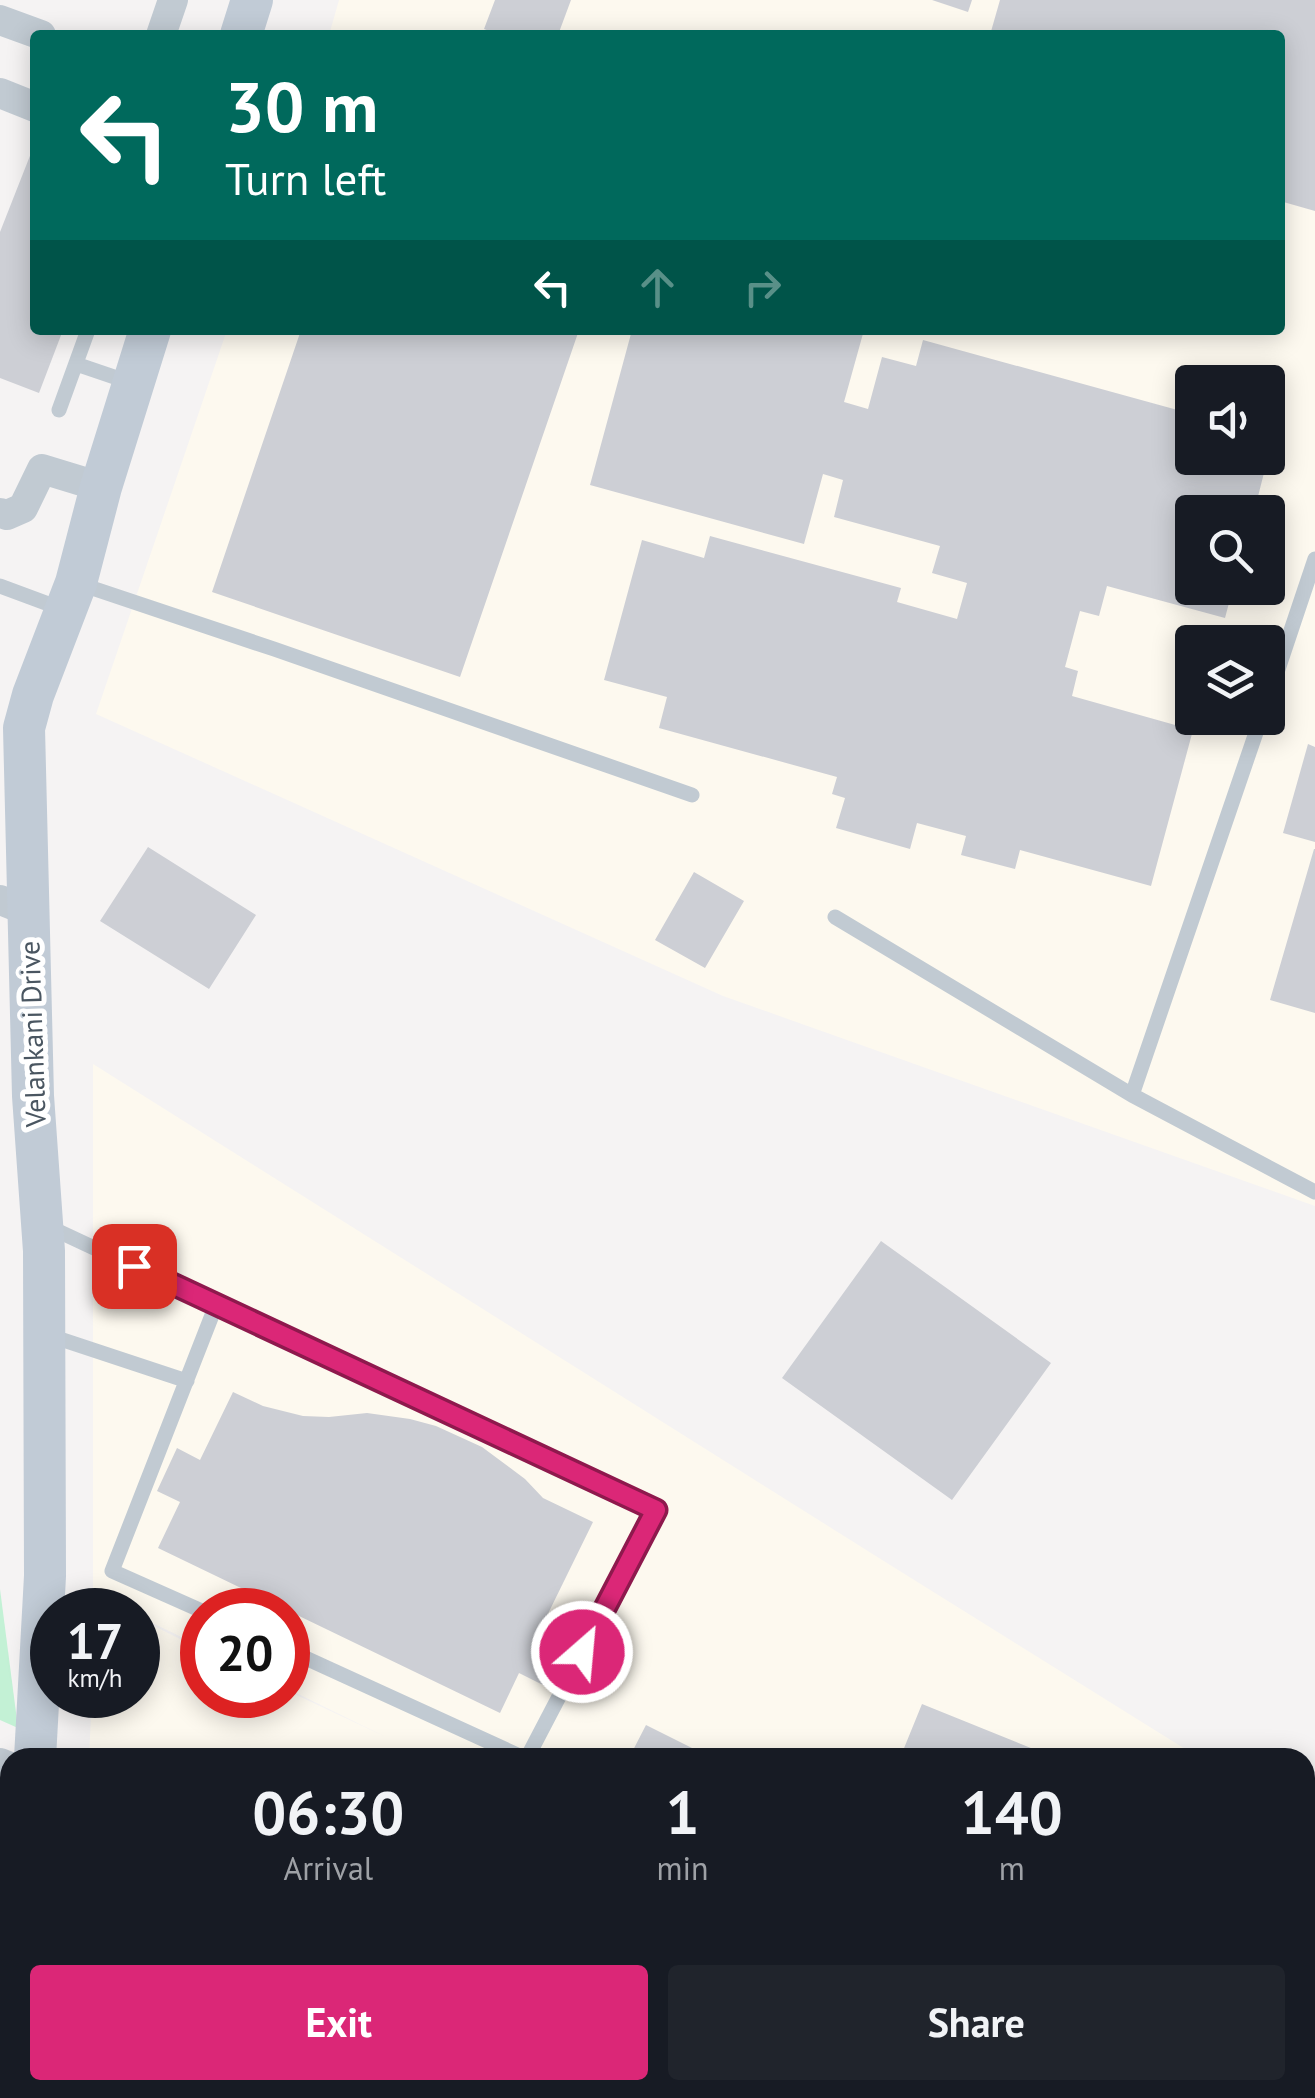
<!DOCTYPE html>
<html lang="en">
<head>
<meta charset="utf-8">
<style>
  :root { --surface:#171b24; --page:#20242c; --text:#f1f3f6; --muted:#9ea1a6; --accent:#db2777 }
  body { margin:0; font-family:"PT Sans",sans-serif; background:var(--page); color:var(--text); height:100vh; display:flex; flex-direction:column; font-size:38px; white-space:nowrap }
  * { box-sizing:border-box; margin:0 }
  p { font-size:32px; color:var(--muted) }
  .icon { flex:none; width:55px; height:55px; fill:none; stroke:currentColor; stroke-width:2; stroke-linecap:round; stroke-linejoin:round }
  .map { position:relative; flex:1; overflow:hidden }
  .panel { position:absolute; left:0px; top:1748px; width:1315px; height:352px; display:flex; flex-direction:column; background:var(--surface); border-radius:30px 30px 0 0; box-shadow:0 5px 25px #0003 }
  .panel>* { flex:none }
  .banner { position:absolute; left:30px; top:30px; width:1255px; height:305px; border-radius:10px; box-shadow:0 5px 25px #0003; background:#00695c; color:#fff; overflow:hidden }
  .fabs { position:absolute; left:1175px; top:365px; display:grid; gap:20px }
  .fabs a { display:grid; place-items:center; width:110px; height:110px; border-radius:10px; background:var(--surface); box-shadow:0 5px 25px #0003; font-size:50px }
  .speed { position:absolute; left:30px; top:1588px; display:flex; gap:20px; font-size:50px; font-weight:700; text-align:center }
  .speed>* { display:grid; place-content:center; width:130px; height:130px; border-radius:50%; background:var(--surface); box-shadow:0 5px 25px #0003; line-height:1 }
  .speed small { font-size:25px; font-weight:400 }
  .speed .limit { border:15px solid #d22; background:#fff; color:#111 }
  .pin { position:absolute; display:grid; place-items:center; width:85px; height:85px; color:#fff; margin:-42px; border-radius:20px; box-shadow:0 5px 15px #0006 }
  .me { position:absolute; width:110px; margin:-55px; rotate:27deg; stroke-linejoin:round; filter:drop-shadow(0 0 8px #0008) }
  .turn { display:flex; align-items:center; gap:35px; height:210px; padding:0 30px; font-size:45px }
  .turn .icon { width:130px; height:130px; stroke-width:2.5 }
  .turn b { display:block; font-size:70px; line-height:85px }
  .lanes { display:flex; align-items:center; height:95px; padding:0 30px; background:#0003; justify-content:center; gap:50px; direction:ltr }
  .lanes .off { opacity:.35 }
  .eta { display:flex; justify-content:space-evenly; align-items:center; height:170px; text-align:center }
  .eta b { font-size:60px; font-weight:600; line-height:70px }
  .cta { display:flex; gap:20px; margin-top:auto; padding:20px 30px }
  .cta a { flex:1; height:115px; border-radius:10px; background:var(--accent); color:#fff; font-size:40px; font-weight:600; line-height:115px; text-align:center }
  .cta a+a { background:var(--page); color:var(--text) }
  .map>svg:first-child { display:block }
</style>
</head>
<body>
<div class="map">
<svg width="1315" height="2098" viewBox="0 0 1315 2098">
  <rect width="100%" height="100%" fill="#f5f3f3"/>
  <path fill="#fdf9ef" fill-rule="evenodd" d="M339 0H1315V1206L723 996 96 714 227 330H1280V35H329ZM1192 382H1268V458H1192ZM1192 512H1268V588H1192ZM1192 642H1268V718H1192Z
    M93 1064 879 1558 1198 1757 89 1758 92 1695H138V1618L202 1650V1695H288V1691L388 1738 288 1689V1610H202V1647L138 1616V1610H126L93 1594Z
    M1305 1825 1315 1831V2098H75L76 2090H1305Z"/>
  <path fill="#c3f1d5" d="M0 1589 18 1728 0 1720Z"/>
  <path fill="#cdcfd5" d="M495 0H571L558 35H500L484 29Z
    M932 0H972L968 12Z
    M1000 0H1315V211L1280 201V35H990Z
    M35 143V330H63L39 393 0 378V232Z
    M301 330H579L460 677 212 592Z
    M632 330H864L844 402 868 409 882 357 916 366 923 340 1192 414V458H1236L1235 461 1265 469 1254 512H1192V588H1233L1225 618 1107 586 1099 616 1080 611 1065 667 1078 671 1072 696 1193 730 1151 886 1020 850 1015 869 961 855 966 836 917 823 910 849 836 828 845 798 832 794 837 777 659 728 667 697 604 680 642 540 704 558 710 536 901 588 897 602 957 619 967 583 932 573 940 546 834 517 843 480 823 474 804 544 590 485Z
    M1308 744 1315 747V842L1283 833Z
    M148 847 256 915 209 989 100 921Z
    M1314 849H1315V1013L1270 1000Z
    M694 872 744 901 705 968 655 940Z
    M881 1241 1051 1363 952 1500 782 1378Z
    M233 1392 263 1406 303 1416 329 1417 367 1413 410 1419 436 1426 482 1447 525 1479 543 1498 593 1522 540 1630 566 1642 545 1686 519 1673 500 1713 158 1548 180 1502 157 1491 177 1448 200 1460Z
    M922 1704 1053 1757V1758H900Z
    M646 1725 712 1758H629Z
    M174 2090H365L362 2098H193Z
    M644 2090H736L732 2098H661Z
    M926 2090H1001L1020 2098H923Z"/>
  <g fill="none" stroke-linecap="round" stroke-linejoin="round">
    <path stroke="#c1cad2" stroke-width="15" d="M76 364 129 382
      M59 410 88 330
      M80 584 274 649 692 795
      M0 586 62 609
      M1268 699 1315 559
      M835 917 1132 1095 1315 1192
      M1132 1095 1261 718
      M45 1225 656 1511 527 1758
      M48 1335 187 1381
      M202 1611 112 1571 216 1305
      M288 1650 524 1758
      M63 2090 83 2098
      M1062 2090 1081 2098
      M386 2098 390 2090
      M834 2098 837 2090"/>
    <path stroke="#c1cad2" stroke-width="30" d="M0 20 41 35
      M161 35 173 0
      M0 93 35 107
      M0 513 7 515 23 508 42 469 101 487
      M0 900 28 911
      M0 1763 10 1767"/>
    <path stroke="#c1cbd6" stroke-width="42" d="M241 35 252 0
      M35 1758 45 1576 44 1251 33 1096 24 728 33 695 76 583 101 487 150 330
      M17 2098V2090"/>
  </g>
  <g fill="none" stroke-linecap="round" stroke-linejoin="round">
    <g stroke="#8e194d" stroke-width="25">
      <path id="route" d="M134 1266 656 1510 582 1652"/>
    </g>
    <use href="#route" stroke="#db2777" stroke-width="18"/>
  </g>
  <g text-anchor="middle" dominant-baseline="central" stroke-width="10" stroke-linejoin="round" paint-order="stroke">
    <g font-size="28" fill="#4a5661" stroke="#fff">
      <text transform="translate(32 1034) rotate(-92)">Velankani Drive</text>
    </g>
  </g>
</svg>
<div class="fabs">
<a><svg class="icon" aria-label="sound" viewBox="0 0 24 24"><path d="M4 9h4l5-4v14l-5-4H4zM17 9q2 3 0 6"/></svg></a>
<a><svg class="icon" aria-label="search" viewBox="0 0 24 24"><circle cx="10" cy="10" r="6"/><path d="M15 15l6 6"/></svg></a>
<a><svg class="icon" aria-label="layers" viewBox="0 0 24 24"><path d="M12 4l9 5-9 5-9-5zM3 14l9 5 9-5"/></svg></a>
</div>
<div class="speed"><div>17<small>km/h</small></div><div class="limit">20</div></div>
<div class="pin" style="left:134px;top:1266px;background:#d93025"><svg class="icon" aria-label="arrive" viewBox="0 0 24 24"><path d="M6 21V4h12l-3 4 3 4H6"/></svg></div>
<svg class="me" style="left:582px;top:1652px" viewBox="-20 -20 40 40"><circle r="17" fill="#db2777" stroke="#fff" stroke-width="3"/><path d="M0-11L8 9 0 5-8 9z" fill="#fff"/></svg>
<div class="banner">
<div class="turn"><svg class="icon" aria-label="left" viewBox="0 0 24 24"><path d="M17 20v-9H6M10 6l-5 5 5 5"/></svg><div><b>30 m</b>Turn left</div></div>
<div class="lanes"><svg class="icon" aria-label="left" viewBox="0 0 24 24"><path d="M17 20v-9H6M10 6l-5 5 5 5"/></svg><svg class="icon off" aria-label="ahead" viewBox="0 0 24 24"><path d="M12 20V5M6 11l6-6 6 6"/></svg><svg class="icon off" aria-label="right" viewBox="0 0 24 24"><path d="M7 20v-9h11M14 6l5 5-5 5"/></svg></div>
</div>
<section class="panel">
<div class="eta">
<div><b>06:30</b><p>Arrival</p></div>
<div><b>1</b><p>min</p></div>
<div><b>140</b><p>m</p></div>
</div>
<div class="cta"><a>Exit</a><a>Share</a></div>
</section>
</div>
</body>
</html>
